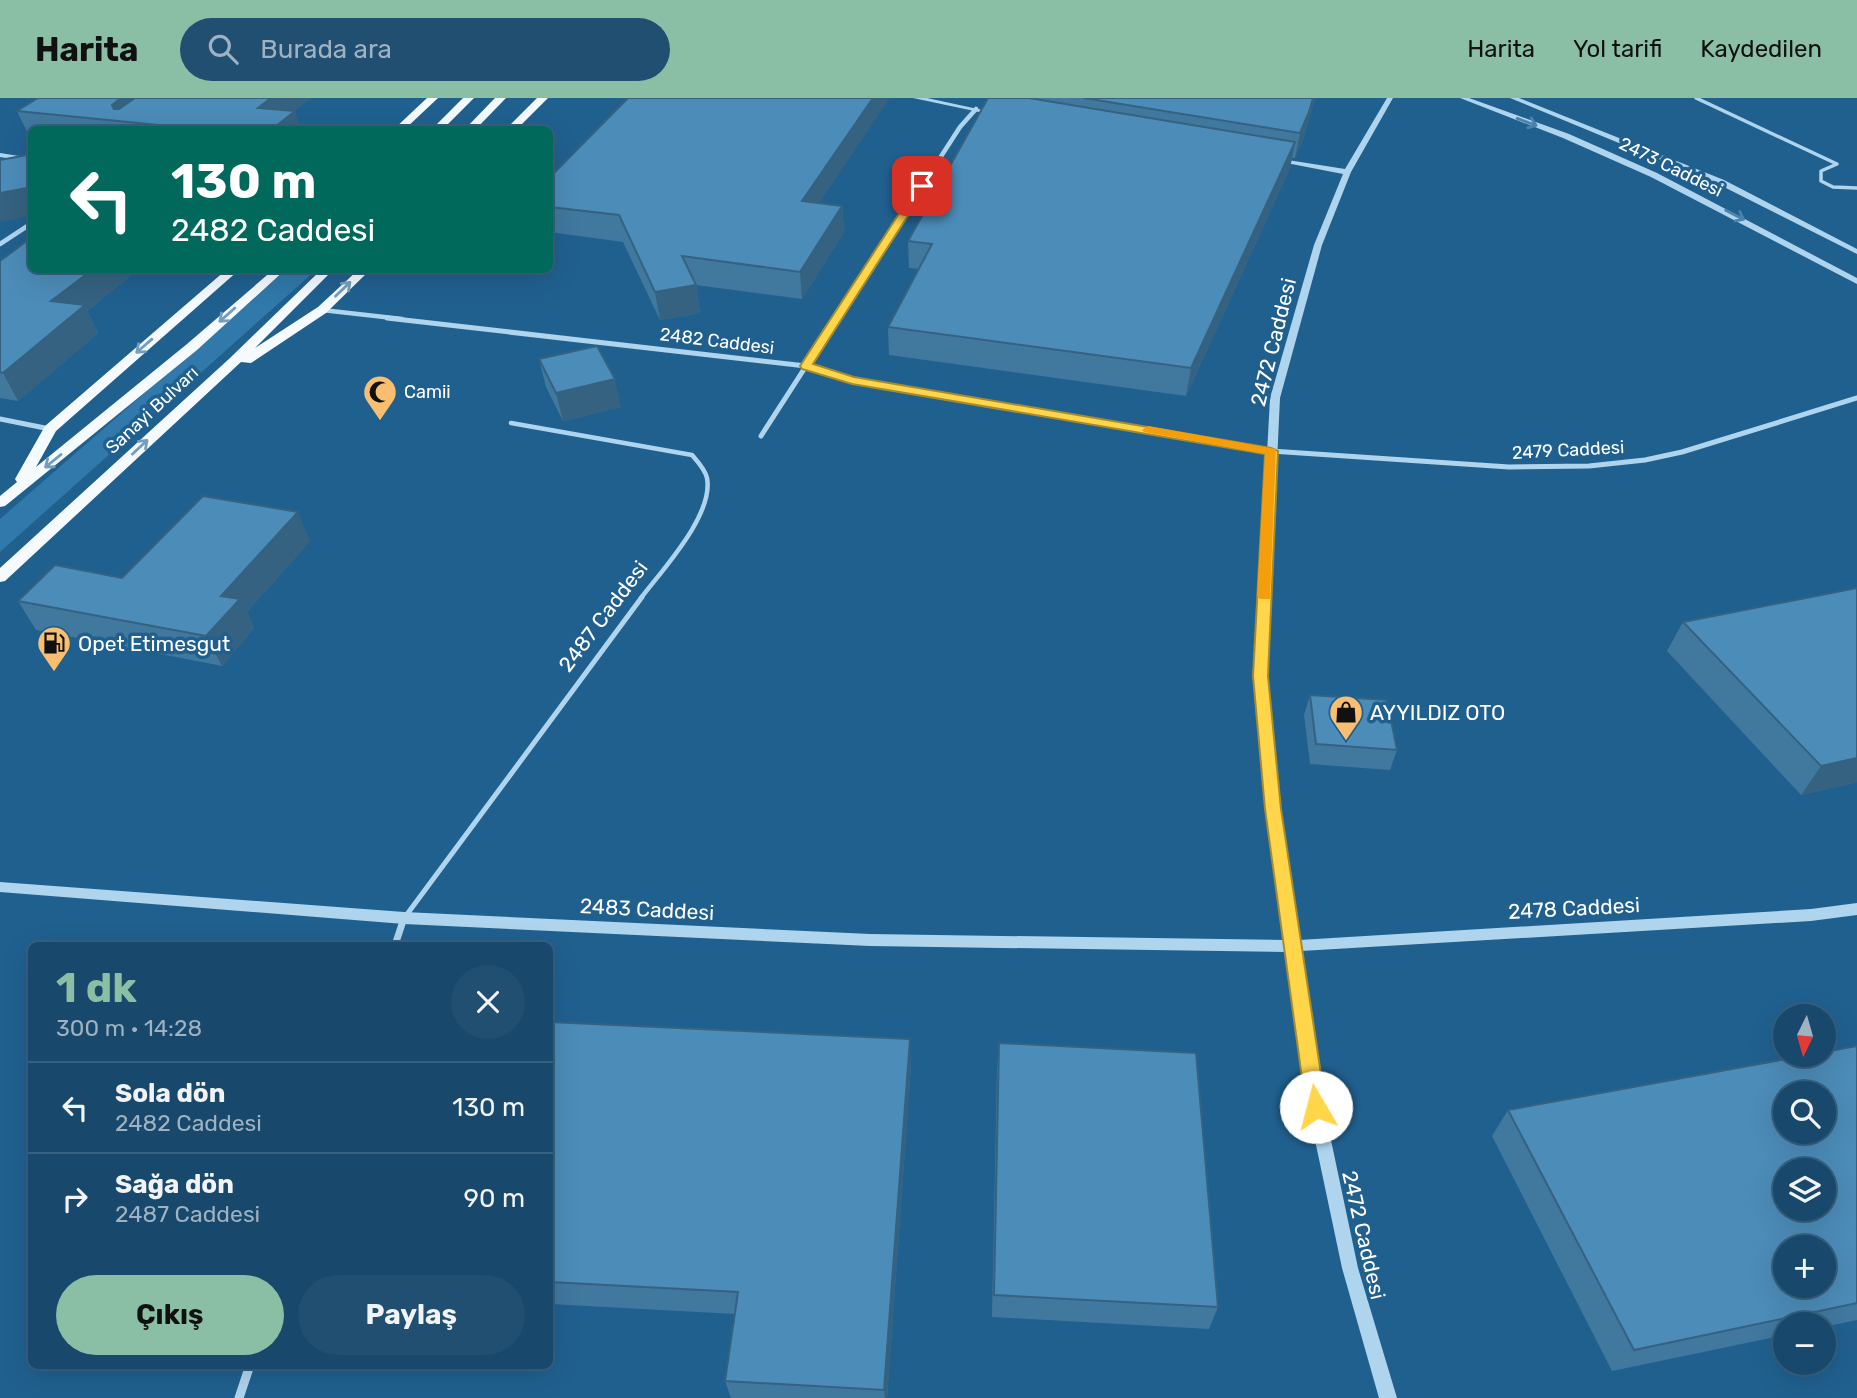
<!DOCTYPE html>
<html lang="tr">
<head>
<meta charset="utf-8">
<style>
  :root { --surface:#18486b; --page:#214f71; --text:#f1f3f6; --muted:#9fb2c1; --line:#36607e; --accent:#8abfa5 }
  body { margin:0; font-family:Rubik,sans-serif; background:var(--page); color:var(--text); height:100vh; display:flex; flex-direction:column; font-size:26px; white-space:nowrap }
  * { box-sizing:border-box; margin:0 }
  p { font-size:23px; color:var(--muted) }
  .icon { flex:none; width:38px; height:38px; fill:none; stroke:currentColor; stroke-width:2; stroke-linecap:round; stroke-linejoin:round }
  .map { position:relative; flex:1; overflow:hidden }
  .drawer { position:absolute; left:28px; top:844px; width:525px; height:427px; display:flex; flex-direction:column; background:var(--surface); border-radius:10px; box-shadow:0 7px 28px #0002,0 0 0 2px var(--line) }
  .drawer>* { flex:none }
  .guide { position:absolute; left:28px; top:28px; width:525px; height:147px; border-radius:10px; box-shadow:0 7px 28px #0002,0 0 0 2px var(--line); background:#00695c; color:#fff; overflow:hidden }
  .needle { width:46px; rotate:185deg }
  .controls { position:absolute; left:1773px; top:906px; display:grid; gap:14px }
  .controls a { display:grid; place-items:center; width:63px; height:63px; border-radius:50%; background:var(--surface); box-shadow:0 7px 28px #0002,0 0 0 2px var(--line); font-size:35px }
  .pin { position:absolute; display:grid; place-items:center; width:60px; height:60px; color:#fff; margin:-30px; border-radius:14px; box-shadow:0 4px 10px #0006 }
  .me { position:absolute; width:77px; margin:-38px; rotate:352deg; stroke-linejoin:round; filter:drop-shadow(0 0 5px #0008) }
  .turn { display:flex; align-items:center; gap:24px; height:147px; padding:0 28px; font-size:32px }
  .turn .icon { width:91px; height:91px; stroke-width:2.5 }
  .turn b { display:block; font-size:49px; line-height:60px }
  .round { display:grid; place-items:center; flex:none; width:74px; height:74px; border-radius:37px; background:var(--page) }
  .head { display:flex; align-items:center; justify-content:space-between; height:119px; padding:0 28px }
  h1 { font-size:42px; font-weight:700; line-height:52px; color:var(--accent) }
  .action { display:flex; gap:14px; margin-top:auto; padding:14px 28px }
  .action a { flex:1; height:80px; border-radius:42px; background:var(--accent); color:#111; font-size:28px; font-weight:700; line-height:80px; text-align:center }
  .action a+a { background:var(--page); color:var(--text) }
  ul { padding:0; list-style:none }
  li { display:flex; align-items:center; gap:21px; height:91px; padding:0 28px; border-top:2px solid var(--line) }
  li div { flex:1 }
  li b { display:block; font-size:26px }
  li em { font-style:normal }
  header { display:flex; align-items:center; gap:42px; box-sizing:border-box; height:98px; padding:0 35px; background:var(--accent); color:#111 }
  header strong { font-size:33px }
  nav { display:flex; gap:38px; margin-inline-start:auto; font-size:24px }
  .search { width:490px; height:63px; background:var(--page); display:flex; align-items:center; gap:18px; box-sizing:border-box; padding:0 24px; border-radius:38px; color:var(--muted); font-size:26px }
  .map>svg:first-child { display:block }
</style>
</head>
<body>
<header>
<strong>Harita</strong>
<div class="search"><svg class="icon" aria-label="search" viewBox="0 0 24 24"><circle cx="10" cy="10" r="6"/><path d="M15 15l6 6"/></svg>Burada ara</div>
<nav><a>Harita</a><a>Yol tarifi</a><a>Kaydedilen</a></nav>
</header>
<div class="map">
<svg width="1857" height="1300" viewBox="0 0 1857 1300">
  <rect width="100%" height="100%" fill="#20608f"/>
  <path fill="#3079aa" d="M286 172H316L0 454V421Z"/>
  <g fill="none" stroke-linecap="round" stroke-linejoin="round">
    <path stroke="#afd4ed" stroke-width="3.5" d="M1696 0 1837 66 1821 73V83L1833 89 1857 90"/>
    <path stroke="#afd4ed" stroke-width="4.5" d="M511 325 692 357C698 364 705 371 707 380 714 417 662 472 641 500"/>
    <path stroke="#afd4ed" stroke-width="5" d="M405 819 642 499"/>
    <path stroke="#afd4ed" stroke-width="4.5" d="M0 146 32 125
      M322 212 402 221
      M836 221 960 29 976 11"/>
    <path stroke="#afd4ed" stroke-width="5" d="M387 220 806 268 852 282 1271 353 1509 369 1589 368 1645 362 1682 354 1857 300
      M0 321 50 331
      M761 338 837 220"/>
    <path stroke="#afd4ed" stroke-width="7" d="M395 847 404 820"/>
    <path stroke="#afd4ed" stroke-width="9" d="M239 1300 250 1267"/>
    <path fill="#afd4ed" fill-rule="evenodd" d="M913 0H927L1001 16 998 18Z
      M1387 0H1393L1351 74 1322 147 1280 300 1267 578 1279 711 1299 842 1811 811 1857 805V817L1811 823 1301 853 1324 1009 1358 1170 1397 1300H1379L1342 1170 1308 1009 1287 854 870 848 404 826 0 794V784L404 814 870 836 1285 842 1267 711 1255 578 1270 300 1314 147 1343 76 1271 62 1275 60 1345 71Z
      M1460 0H1469L1569 36 1657 75 1857 180V186L1651 79 1563 40Z
      M1510 0H1519L1724 82 1857 151V156L1718 86Z
      M0 55 32 60V64L0 59Z"/>
    <path fill="#f5faff" fill-rule="evenodd" d="M427 0H438L404 32H393Z
      M463 0H474L442 32H431Z
      M495 0H506L475 32H464Z
      M537 0H548L516 32H505Z
      M226 172H239L56 333 36 369 187 246 273 172H285L197 252 5 408 0 409V398L17 384 15 381 45 328Z
      M321 172H333L255 250 318 209 358 172H370L326 215 251 265 241 264 5 483 0 484V470L230 260Z"/>
  </g>
  <path fill="#41789e" d="M38 0H311L294 13 301 32H32V38H29L17 13Z
    M988 0H1315L1304 39 1295 60H1292L1290 70 1186 298 889 257 888 229 919 171 909 170 908 143Z
    M550 79 842 108 844 134 802 201 696 187 700 215 660 222 623 144 550 134Z
    M0 163 32 172H138L87 213 98 235 18 303 0 300Z
    M539 261 621 309 563 323 546 289Z
    M310 443 247 514 254 530 222 568 36 532 18 503 122 480Z
    M1683 524 1857 684 1801 697 1667 553Z
    M1310 597 1397 652 1390 672 1310 666 1304 617Z
    M550 924 911 968 887 1300H731L725 1283 735 1216 550 1206Z
    M999 945 1218 1209 1209 1231 992 1219 997 971Z
    M1857 948V1222L1824 1229V1227H1785V1237L1612 1273 1492 1038 1508 1012Z"/>
  <path fill="#356281" d="M121 0H164L119 23 112 7Z
    M271 0H311L271 32 258 10Z
    M873 0H890L803 129 802 103Z
    M1313 0H1315L1304 39 1295 60 1300 35Z
    M295 13 301 32H271Z
    M1295 44 1290 70 1186 298 1191 270Z
    M27 57 32 66V82Z
    M32 89V118L0 124V95Z
    M842 108 844 134 802 201 800 174Z
    M92 172H138L87 213 98 235 18 303 3 275 51 203Z
    M696 187 700 215 660 222 655 194Z
    M615 281 621 309 563 323 556 295Z
    M298 414 310 443 247 514 254 530 222 568 206 538 221 498Z
    M1857 660V684L1801 697 1821 668Z
    M910 941 911 968 887 1300H885L884 1292Z"/>
  <path fill="#4c8cb8" stroke="#356281" stroke-width="2" fill-rule="evenodd" d="M38 0H121L112 7 114 11H119L135 0H271L258 10 295 13 271 32H176L179 29 17 13Z
    M628 0H873L802 103 842 108 800 174 682 158 696 187 655 194 619 117 550 109V79Z
    M988 0H1029L1295 44 1191 270 888 229 932 146 908 143Z
    M1084 0H1313L1309 14 1300 35Z
    M27 57 32 82V89L0 95V62Z
    M32 139V172H92L51 203 85 207 3 275 0 274V163Z
    M597 248 615 281 556 295 539 261Z
    M203 398 298 414 221 498 240 501 206 538 18 503 55 467 122 480Z
    M1857 490V660L1821 668 1683 524Z
    M1310 597 1387 602 1397 652 1316 646Z
    M550 924 910 941 884 1292 725 1283 738 1194 550 1184Z
    M999 945 1196 955 1218 1209 994 1197Z
    M1857 948V1205L1634 1252 1508 1012 1808 957H1824V954ZM1785 996H1824V1034H1785ZM1785 1073H1824V1111H1785ZM1785 1150H1824V1188H1785Z"/>
  <defs><path id="oneway-shaft" d="M-6 0H5M1.5-3L5.5 0L1.5 3" fill="none" stroke-width="1.6" stroke-linecap="round" stroke-linejoin="round" transform="scale(1.75)"/></defs>
  <g stroke="#4b83ab">
    <use href="#oneway-shaft" transform="translate(1527 24) rotate(20)"/>
    <use href="#oneway-shaft" transform="translate(1735 117) rotate(27)"/>
  </g>
  <g stroke="#759ebc">
    <use href="#oneway-shaft" transform="translate(343 191) rotate(-44)"/>
    <use href="#oneway-shaft" transform="translate(227 217) rotate(138)"/>
    <use href="#oneway-shaft" transform="translate(144 248) rotate(139)"/>
    <use href="#oneway-shaft" transform="translate(140 349) rotate(-43)"/>
    <use href="#oneway-shaft" transform="translate(53 363) rotate(141)"/>
  </g>
  <path fill="#ffd54a" stroke="#a68a30" stroke-width="2" d="M922 85 927 88 813 266 854 279 1271 350 1278 353 1268 578 1281 711 1326 1009 1323 1015 1316 1018 1309 1015 1306 1009 1265 711 1253 578 1265 356 852 286 802 271 800 268 917 88Z"/>
  <path fill="#f59e0b" d="M1148 328 1276 351 1270 501H1260L1257 498 1265 356 1144 334 1142 332Z"/>
  <defs>
    <g id="mosque-pin" transform="scale(1.75)"><path d="M0 17L-7.5 6A9.5 9.5 0 1 1 7.5 6Z" fill="#fabe70" stroke="#20608f"/><path d="M3.5-4.9A6 6 0 1 0 3.5 4.9A5 5 0 1 1 3.5-4.9Z" fill="#111"/></g>
    <g id="fuel-pin" transform="scale(1.75)"><path d="M0 17L-7.5 6A9.5 9.5 0 1 1 7.5 6Z" fill="#fabe70" stroke="#20608f"/><path d="M-5.5-6h7V0h2V4h1.3V-2.5L3-4.5l.8-.8L6-3V5H2.5V1h-1V6h-7ZM-4.2-4.7v3.2H.2V-4.7Z" fill="#111"/></g>
    <g id="shop-pin" transform="scale(1.75)"><path d="M0 17L-7.5 6A9.5 9.5 0 1 1 7.5 6Z" fill="#fabe70" stroke="#20608f"/><path d="M-5-2.5h2.3a2.7 3.5 0 0 1 5.4 0H5L5.5 6h-11ZM-1.5-2.5h3a1.5 2.3 0 0 0-3 0Z" fill="#111"/></g>
  </defs>
  <g fill-rule="evenodd">
    <use href="#mosque-pin" x="380" y="294"/>
    <use href="#fuel-pin" x="54" y="545"/>
    <use href="#shop-pin" x="1346" y="614"/>
  </g>
  <g text-anchor="middle" dominant-baseline="central" stroke-width="7" stroke-linejoin="round" paint-order="stroke">
    <g font-size="18" fill="#fff" stroke="#20608f">
      <text transform="translate(1671 69) rotate(26)">2473 Caddesi</text>
      <text transform="translate(717 243) rotate(7)">2482 Caddesi</text>
      <text transform="translate(152 312) rotate(-43)">Sanayi Bulvarı</text>
      <text transform="translate(1568 352) rotate(-3)">2479 Caddesi</text>
    </g>
    <g font-size="18" fill="#fff" stroke="#20608f" text-anchor="start">
      <text x="404" y="294">Camii</text>
    </g>
    <g font-size="21" fill="#fff" stroke="#20608f">
      <text transform="translate(1273 244) rotate(-76)">2472 Caddesi</text>
      <text transform="translate(603 518) rotate(-53)">2487 Caddesi</text>
      <text transform="translate(1574 810) rotate(-3)">2478 Caddesi</text>
      <text transform="translate(647 811) rotate(3)">2483 Caddesi</text>
      <text transform="translate(1364 1137) rotate(77)">2472 Caddesi</text>
    </g>
    <g font-size="21" fill="#fff" stroke="#20608f" text-anchor="start">
      <text x="78" y="545">Opet Etimesgut</text>
      <text x="1370" y="614">AYYILDIZ OTO</text>
    </g>
  </g>
</svg>
<div class="controls">
<a><svg class="needle" viewBox="-14 -14 28 28"><path d="M0-13l5 13h-10z" fill="#e53935"/><path d="M0 13l5-13h-10z" fill="#9fb2c1"/></svg></a>
<a><svg class="icon" aria-label="search" viewBox="0 0 24 24"><circle cx="10" cy="10" r="6"/><path d="M15 15l6 6"/></svg></a>
<a><svg class="icon" aria-label="layers" viewBox="0 0 24 24"><path d="M12 4l9 5-9 5-9-5zM3 14l9 5 9-5"/></svg></a>
<a>+</a>
<a>−</a>
</div>
<div class="pin" style="left:922px;top:88px;background:#d93025"><svg class="icon" aria-label="arrive" viewBox="0 0 24 24"><path d="M6 21V4h12l-3 4 3 4H6"/></svg></div>
<svg class="me" style="left:1316px;top:1009px" viewBox="-20 -20 40 40"><circle r="19" fill="#fff"/><path d="M0-13L10 11 0 6-10 11z" fill="#ffd54a"/></svg>
<div class="guide">
<div class="turn"><svg class="icon" aria-label="left" viewBox="0 0 24 24"><path d="M17 20v-9H6M10 6l-5 5 5 5"/></svg><div><b>130 m</b>2482 Caddesi</div></div>
</div>
<section class="drawer">
<div class="head"><div><h1>1 dk</h1><p>300 m · 14:28</p></div><a class="round"><svg class="icon" aria-label="close" viewBox="0 0 24 24"><path d="M6 6l12 12M18 6L6 18"/></svg></a></div>
<ul>
<li><svg class="icon" aria-label="left" viewBox="0 0 24 24"><path d="M17 20v-9H6M10 6l-5 5 5 5"/></svg><div><b>Sola dön</b><p>2482 Caddesi</p></div><em>130 m</em></li>
<li><svg class="icon" aria-label="right" viewBox="0 0 24 24"><path d="M7 20v-9h11M14 6l5 5-5 5"/></svg><div><b>Sağa dön</b><p>2487 Caddesi</p></div><em>90 m</em></li>
</ul>
<div class="action"><a>Çıkış</a><a>Paylaş</a></div>
</section>
</div>
</body>
</html>
